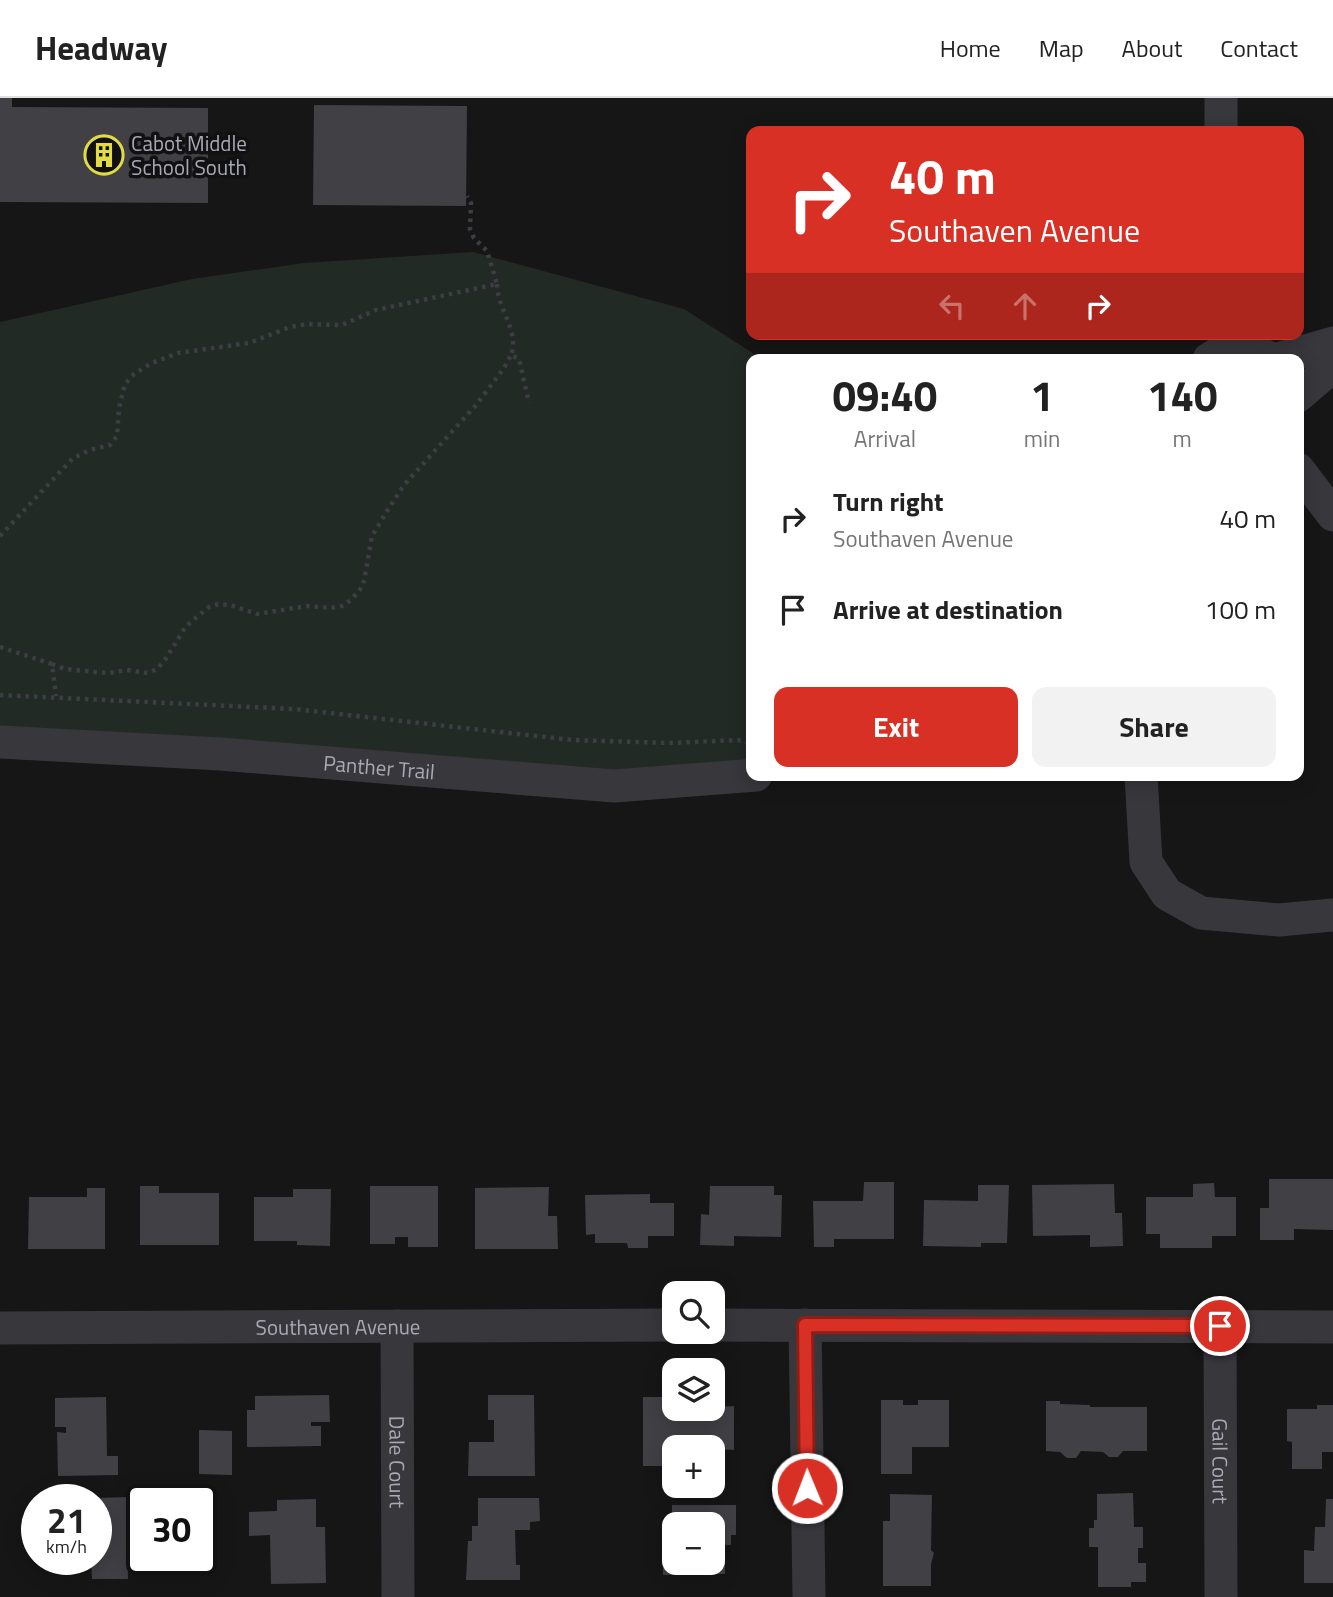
<!DOCTYPE html>
<html lang="en">
<head>
<meta charset="utf-8">
<style>
  :root { --surface:#fff; --page:#f2f2f2; --text:#222; --muted:#767676; --line:#e0e0e0; --accent:#d93025 }
  body { margin:0; font-family:"Titillium Web",sans-serif; background:var(--page); color:var(--text); height:100vh; display:flex; flex-direction:column; font-size:26px; white-space:nowrap }
  * { box-sizing:border-box; margin:0 }
  p { font-size:23px; color:var(--muted) }
  .icon { flex:none; width:38px; height:38px; fill:none; stroke:currentColor; stroke-width:2; stroke-linecap:round; stroke-linejoin:round }
  .map { position:relative; flex:1; overflow:hidden }
  .side { position:absolute; left:746px; top:256px; width:558px; height:427px; display:flex; flex-direction:column; background:var(--surface); border-radius:14px; box-shadow:0 4px 18px #0003 }
  .side>* { flex:none }
  .top-card { position:absolute; left:746px; top:28px; width:558px; height:214px; border-radius:14px; box-shadow:0 4px 18px #0003; background:#d93025; color:#fff; overflow:hidden }
  .tools { position:absolute; left:662px; top:1183px; display:grid; gap:14px }
  .tools a { display:grid; place-items:center; width:63px; height:63px; border-radius:14px; background:var(--surface); box-shadow:0 4px 18px #0003; font-size:35px }
  .speed { position:absolute; left:21px; top:1386px; display:flex; gap:14px; font-size:35px; font-weight:700; text-align:center }
  .speed>* { display:grid; place-content:center; width:91px; height:91px; border-radius:50%; background:var(--surface); box-shadow:0 4px 18px #0003; line-height:1 }
  .speed small { font-size:18px; font-weight:400 }
  .speed .limit { border:4px solid #111; border-radius:10px; background:#fff; color:#111 }
  .pin { position:absolute; display:grid; place-items:center; width:60px; height:60px; color:#fff; margin:-30px; border:4px solid #fff; border-radius:50%; box-shadow:0 2px 7px #0007 }
  .me { position:absolute; width:77px; margin:-38px; rotate:359deg; stroke-linejoin:round; filter:drop-shadow(0 0 5px #0008) }
  .turn { display:flex; align-items:center; gap:24px; height:147px; padding:0 28px; font-size:32px }
  .turn .icon { width:91px; height:91px; stroke-width:2.5 }
  .turn b { display:block; font-size:49px; line-height:60px }
  .lanes { display:flex; align-items:center; height:66px; padding:0 28px; background:#0003; justify-content:center; gap:35px; direction:ltr }
  .lanes .off { opacity:.35 }
  .eta { display:flex; justify-content:space-evenly; align-items:center; height:119px; text-align:center }
  .eta b { font-size:42px; font-weight:700; line-height:49px }
  .action { display:flex; gap:14px; margin-top:auto; padding:14px 28px }
  .action a { flex:1; height:80px; border-radius:14px; background:var(--accent); color:#fff; font-size:28px; font-weight:700; line-height:80px; text-align:center }
  .action a+a { background:var(--page); color:var(--text) }
  ul { padding:0; list-style:none }
  li { display:flex; align-items:center; gap:21px; height:91px; padding:0 28px }
  li div { flex:1 }
  li b { display:block; font-size:26px }
  li em { font-style:normal }
  header { display:flex; align-items:center; gap:42px; box-sizing:border-box; height:98px; padding:0 35px; background:var(--surface); border-bottom:2px solid var(--line) }
  header strong { font-size:33px }
  nav { display:flex; gap:38px; margin-inline-start:auto; font-size:24px }
  .map>svg:first-child { display:block }
</style>
</head>
<body>
<header>
<strong>Headway</strong>
<nav><a>Home</a><a>Map</a><a>About</a><a>Contact</a></nav>
</header>
<div class="map">
<svg width="1333" height="1499" viewBox="0 0 1333 1499">
  <rect width="100%" height="100%" fill="#161617"/>
  <path fill="#222a26" d="M473 154 684 211 762 261H751V664L656 676 233 641 0 629V224L192 181 304 165Z"/>
  <path fill="#414044" d="M0 0H12V9L208 10V105L0 104Z
    M314 7 467 8 466 108 313 107Z
    M1269 1081H1333V1132L1294 1131V1142H1260V1110H1269Z
    M864 1084H894V1141H834V1149H814L813 1103H863Z
    M1214 1085 1215 1099H1236V1138H1212V1150H1160V1136H1146V1099H1193V1086Z
    M1114 1086 1115 1115H1122L1123 1148 1090 1149V1137L1033 1138 1032 1087Z
    M978 1087H1009L1007 1145H981V1149L923 1148 924 1102 978 1103Z
    M140 1088H159V1095H219V1147H140Z
    M370 1088H438V1149H408V1139H395V1146H370Z
    M710 1088H774V1097H782L781 1139 734 1138V1148L700 1147 701 1116 709 1117Z
    M549 1089 548 1118H557L558 1151H475V1090Z
    M87 1090H105V1151H28L29 1099H87Z
    M293 1091H331L330 1148 297 1147V1143H254V1099H293Z
    M650 1096V1105H674V1138H648V1150H628L627 1145H595V1136L586 1137 585 1097Z
    M329 1297 330 1324H311V1328H321V1348L247 1349V1312H255V1298Z
    M488 1297H534L535 1378H468L469 1344H494V1322H488Z
    M106 1299 107 1358H118V1377L58 1378 57 1334 66 1335V1329H55V1300Z
    M643 1299H668V1303H674V1311L734 1308V1352L674 1349V1351H667V1368H643Z
    M881 1302H903V1307H918V1302H949V1349H912V1376H881Z
    M1046 1303H1060V1306L1090 1307V1309H1147V1353H1123L1118 1359H1109L1103 1354 1081 1353 1076 1360H1067L1060 1354 1046 1353Z
    M1317 1307H1333V1354H1322V1371H1292V1344L1287 1343V1311H1317Z
    M199 1332 232 1333V1377L199 1376Z
    M1133 1395 1134 1429H1143V1450H1138V1465H1146V1484H1131V1489H1098V1449H1089V1430H1094V1422H1097V1396Z
    M890 1396 932 1397 931 1452 934 1455 931 1466V1488H883V1423H890Z
    M128 1399V1417H138V1436H127L128 1481H92L91 1461H96V1400Z
    M478 1400H539L540 1423 530 1424V1432H515L516 1467H520V1482H466L468 1443H472V1428H478Z
    M316 1401V1429H325L326 1485 271 1486 270 1437 249 1438V1414L277 1413V1402Z
    M1326 1401H1333V1485H1304V1452L1314 1453 1315 1429H1325Z
    M672 1407H736V1437H731V1447H725V1476L663 1477V1454L674 1453V1465H712V1426H672Z"/>
  <g fill="none" stroke-linecap="round" stroke-linejoin="round">
    <path stroke="#3d3d43" stroke-width="4.5" stroke-dasharray="3.5 5" stroke-linecap="butt" d="M497 186C497 211 520 233 511 257L519 261 529 305
      M0 438 73 360 90 352 110 347 117 338 119 310 125 286 134 276 152 265 178 255 249 245 290 229 307 226 342 227 376 212 497 186 487 153 474 140 470 131 471 105 467 98
      M0 549 52 566 56 598
      M52 566 65 571 95 574 109 575 127 572 148 575 157 571 165 562 186 528 209 509 218 506 230 507 257 516 307 508 331 510 342 508 351 502 363 488 372 438 387 413 404 387 476 307 504 270 511 257
      M0 597 294 611 572 642 670 645 738 642 751 645"/>
    <g stroke="#38373c" stroke-width="33">
      <path d="M1221 0V33"/>
      <path d="M1209 261C1229 247 1251 249 1271 261"/>
      <path d="M1277 261 1333 245"/>
      <path d="M1298 298 1333 268"/>
      <path d="M1298 371 1333 417"/>
      <path id="s1" d="M0 644 220 656 614 688 756 677"/>
      <path d="M1141 677 1146 764 1167 796 1201 815 1279 822 1333 817"/>
      <path d="M712 1227 1333 1229"/>
      <path d="M805 1227 809 1499"/>
      <path id="s2" d="M397 1228 398 1499"/>
      <path id="s3" d="M1220 1228 1221 1499"/>
      <path id="s4" d="M0 1230 674 1227"/>
    </g>
  </g>
  <g fill="none" stroke-linecap="round" stroke-linejoin="round">
    <g stroke="#8d1f18" stroke-width="18">
      <path id="route" d="M807 1390 805 1227 1220 1228"/>
    </g>
    <use href="#route" stroke="#d93025" stroke-width="12"/>
  </g>
  <defs>
    <g id="building-ring" transform="scale(2.0125)"><circle r="9.5" fill="#111112" stroke="#e2db43" stroke-width="1.5"/><path d="M-4-6H4V6H1V3H-1V6H-4ZM-2.5-4.3h1.7v1.8h-1.7ZM.8-4.3h1.7v1.8H.8ZM-2.5-1h1.7V.8h-1.7ZM.8-1h1.7V.8H.8Z" fill="#e2db43"/></g>
  </defs>
  <g fill-rule="evenodd">
    <use href="#building-ring" x="104" y="57"/>
  </g>
  <g text-anchor="middle" dominant-baseline="central" stroke-width="7" stroke-linejoin="round" paint-order="stroke">
    <g font-size="21" fill="#a9a9b6" stroke="#111112" text-anchor="start">
      <text x="131" y="45">Cabot Middle<tspan x="131" dy="24">School South</tspan></text>
    </g>
    <g font-size="21" fill="#a9a9b6" stroke="#111112">
      <text stroke="none"><textPath href="#s1" startOffset="380">Panther Trail</textPath></text>
      <text stroke="none"><textPath href="#s4" startOffset="338">Southaven Avenue</textPath></text>
      <text stroke="none"><textPath href="#s3" startOffset="135">Gail Court</textPath></text>
      <text stroke="none"><textPath href="#s2" startOffset="136">Dale Court</textPath></text>
    </g>
  </g>
</svg>
<div class="tools">
<a><svg class="icon" aria-label="search" viewBox="0 0 24 24"><circle cx="10" cy="10" r="6"/><path d="M15 15l6 6"/></svg></a>
<a><svg class="icon" aria-label="layers" viewBox="0 0 24 24"><path d="M12 4l9 5-9 5-9-5zM3 14l9 5 9-5"/></svg></a>
<a>+</a>
<a>−</a>
</div>
<div class="speed"><div>21<small>km/h</small></div><div class="limit">30</div></div>
<div class="pin" style="left:1220px;top:1228px;background:#d93025"><svg class="icon" aria-label="arrive" viewBox="0 0 24 24"><path d="M6 21V4h12l-3 4 3 4H6"/></svg></div>
<svg class="me" style="left:807px;top:1390px" viewBox="-20 -20 40 40"><circle r="17" fill="#d93025" stroke="#fff" stroke-width="3"/><path d="M0-11L8 9 0 5-8 9z" fill="#fff"/></svg>
<div class="top-card">
<div class="turn"><svg class="icon" aria-label="right" viewBox="0 0 24 24"><path d="M7 20v-9h11M14 6l5 5-5 5"/></svg><div><b>40 m</b>Southaven Avenue</div></div>
<div class="lanes"><svg class="icon off" aria-label="left" viewBox="0 0 24 24"><path d="M17 20v-9H6M10 6l-5 5 5 5"/></svg><svg class="icon off" aria-label="ahead" viewBox="0 0 24 24"><path d="M12 20V5M6 11l6-6 6 6"/></svg><svg class="icon" aria-label="right" viewBox="0 0 24 24"><path d="M7 20v-9h11M14 6l5 5-5 5"/></svg></div>
</div>
<section class="side">
<div class="eta">
<div><b>09:40</b><p>Arrival</p></div>
<div><b>1</b><p>min</p></div>
<div><b>140</b><p>m</p></div>
</div>
<ul>
<li><svg class="icon" aria-label="right" viewBox="0 0 24 24"><path d="M7 20v-9h11M14 6l5 5-5 5"/></svg><div><b>Turn right</b><p>Southaven Avenue</p></div><em>40 m</em></li>
<li><svg class="icon" aria-label="arrive" viewBox="0 0 24 24"><path d="M6 21V4h12l-3 4 3 4H6"/></svg><div><b>Arrive at destination</b></div><em>100 m</em></li>
</ul>
<div class="action"><a>Exit</a><a>Share</a></div>
</section>
</div>
</body>
</html>
